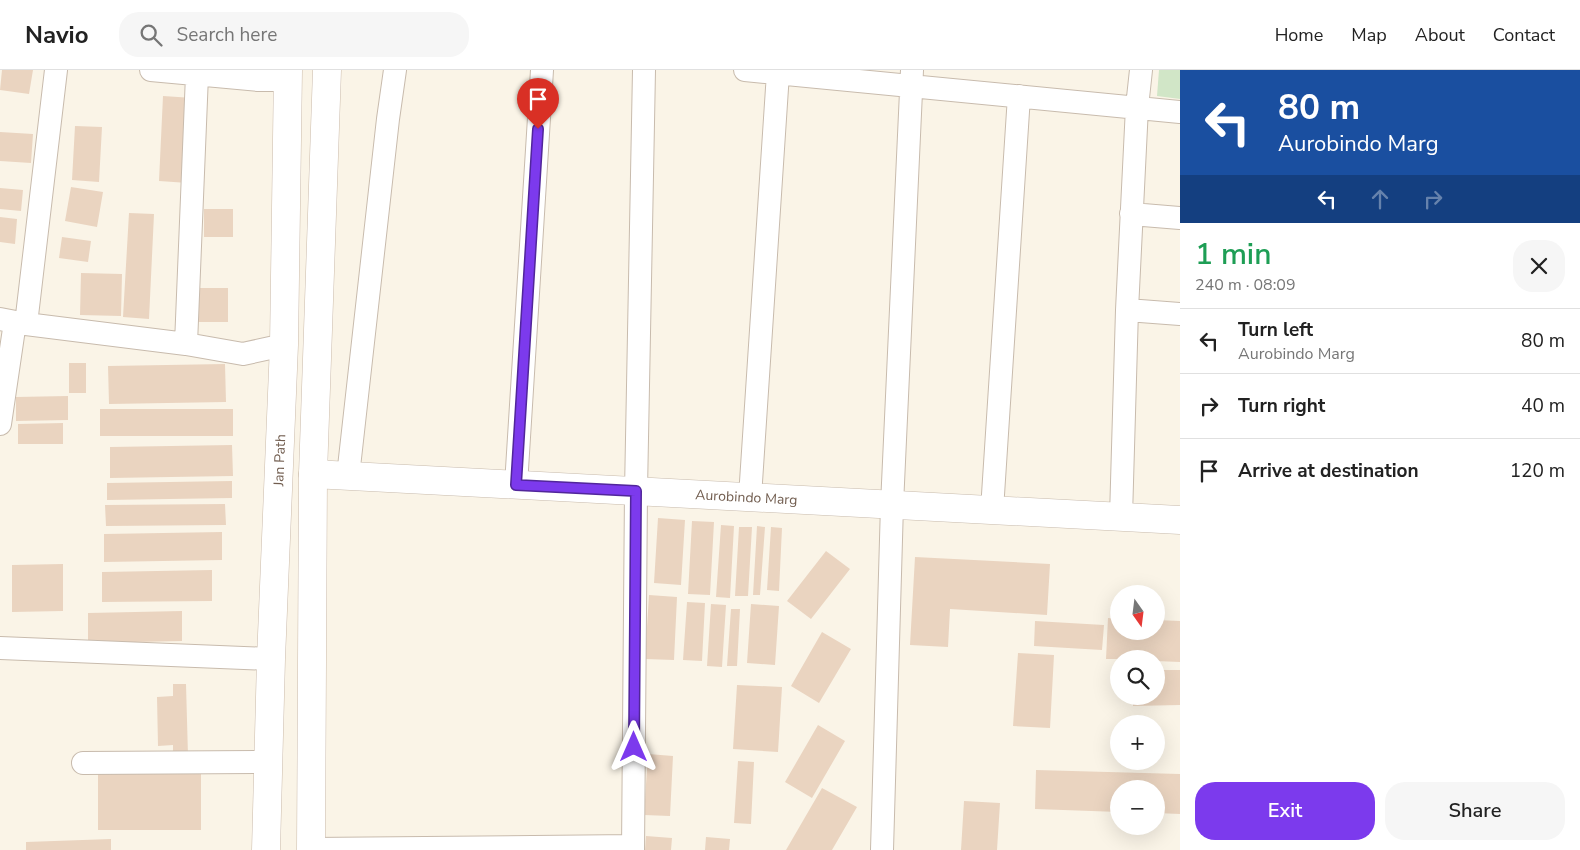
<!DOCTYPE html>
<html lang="en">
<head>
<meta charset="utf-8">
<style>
  :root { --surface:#fff; --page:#f6f6f6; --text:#222; --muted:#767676; --line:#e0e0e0; --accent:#7c3aed }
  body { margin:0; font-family:"Nunito Sans",sans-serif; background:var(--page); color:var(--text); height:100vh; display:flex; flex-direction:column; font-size:19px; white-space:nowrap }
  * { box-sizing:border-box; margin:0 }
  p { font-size:16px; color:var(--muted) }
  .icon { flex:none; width:28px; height:28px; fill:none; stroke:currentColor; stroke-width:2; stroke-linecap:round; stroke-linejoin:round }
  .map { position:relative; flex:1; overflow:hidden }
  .drawer { display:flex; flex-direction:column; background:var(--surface); width:400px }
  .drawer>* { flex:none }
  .top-card { background:#1a4fa0; color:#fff; overflow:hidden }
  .needle { width:32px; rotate:166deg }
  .controls { position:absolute; left:1110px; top:515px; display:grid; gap:10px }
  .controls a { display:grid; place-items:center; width:55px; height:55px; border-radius:50%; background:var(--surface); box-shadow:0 5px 20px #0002; font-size:25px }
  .pin { position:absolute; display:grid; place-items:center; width:42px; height:42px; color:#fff; margin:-51px -21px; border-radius:50% 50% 50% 0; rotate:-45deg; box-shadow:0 0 5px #0007 }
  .pin .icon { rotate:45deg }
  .me { position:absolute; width:55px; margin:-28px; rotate:0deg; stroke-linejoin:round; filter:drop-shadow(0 0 4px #0008) }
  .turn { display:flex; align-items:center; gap:18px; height:105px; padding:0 15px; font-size:22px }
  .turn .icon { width:65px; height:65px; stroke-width:2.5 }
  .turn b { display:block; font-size:35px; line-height:42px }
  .lanes { display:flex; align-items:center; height:48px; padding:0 15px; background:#0003; justify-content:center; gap:25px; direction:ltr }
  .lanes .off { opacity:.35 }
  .round { display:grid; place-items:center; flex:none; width:52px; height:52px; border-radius:20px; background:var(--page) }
  .headline { display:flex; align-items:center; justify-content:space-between; height:85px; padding:0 15px }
  h1 { font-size:30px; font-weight:600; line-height:38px; color:#1e9e55 }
  .primary-button { display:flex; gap:10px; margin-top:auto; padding:10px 15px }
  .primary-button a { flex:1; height:58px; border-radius:20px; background:var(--accent); color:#fff; font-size:20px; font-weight:600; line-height:58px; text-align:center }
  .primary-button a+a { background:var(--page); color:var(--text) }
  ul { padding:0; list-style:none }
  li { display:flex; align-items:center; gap:15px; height:65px; padding:0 15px; border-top:1px solid var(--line) }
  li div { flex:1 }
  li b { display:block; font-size:19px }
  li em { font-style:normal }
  header { display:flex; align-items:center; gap:30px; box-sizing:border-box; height:70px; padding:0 25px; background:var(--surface); border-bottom:1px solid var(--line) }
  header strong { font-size:24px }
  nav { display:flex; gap:28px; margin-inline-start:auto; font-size:18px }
  .search { width:350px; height:45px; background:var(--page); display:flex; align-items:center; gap:12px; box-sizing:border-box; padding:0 18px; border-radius:20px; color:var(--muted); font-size:19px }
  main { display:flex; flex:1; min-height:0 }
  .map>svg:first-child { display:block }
</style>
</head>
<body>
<header>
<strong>Navio</strong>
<div class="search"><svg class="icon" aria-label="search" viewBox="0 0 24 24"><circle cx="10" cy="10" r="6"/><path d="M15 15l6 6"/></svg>Search here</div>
<nav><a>Home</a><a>Map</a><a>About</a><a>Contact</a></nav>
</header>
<main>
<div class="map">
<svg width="1180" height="780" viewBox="0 0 1180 780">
  <rect width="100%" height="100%" fill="#faf4e7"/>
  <path fill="#d1e6c7" d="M1159 0H1180V29L1157 26Z"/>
  <path fill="#ead4c0" d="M2 0H33L29 24 0 20Z
    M163 26 193 28 188 113 159 111Z
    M75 56 102 57 99 112 72 110Z
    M0 62 33 64 31 93 0 91Z
    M71 117 103 122 97 157 65 151Z
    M0 118 23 120 21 141 0 139Z
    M204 139H233V167H204Z
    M129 143 154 144 149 249 123 247Z
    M0 147 17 149 15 174 0 172Z
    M62 167 91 171 88 192 59 188Z
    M81 203 122 204 121 246 80 245Z
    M197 218H228V252H197Z
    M69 293H86V323H69Z
    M225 294 226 332 109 334 108 296Z
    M68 326V350L16 351V327Z
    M100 339H233V366H100Z
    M63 353V374H18V354Z
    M232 375 233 406 110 408V377Z
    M232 411V428L107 430V413Z
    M225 434 226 455 106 456 105 435Z
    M658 448 685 450 681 515 654 513Z
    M692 451 714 452 710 525 688 524Z
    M721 455 734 456 730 528 716 527Z
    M757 456 765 457 760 525H753Z
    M739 457H752L748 526H735Z
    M771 457 782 458 779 521 767 520Z
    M222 462V490L104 492V464Z
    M826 481 850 499 811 549 787 531Z
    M915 487 1050 494 1047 545 950 539 948 577 910 575Z
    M63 494V541L12 542V495Z
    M212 500V531L102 532V502Z
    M649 525 677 527 674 590 645 589Z
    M687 532 705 533 702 591 683 590Z
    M711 534 726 535 722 597 707 596Z
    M751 534 779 536 775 595 747 593Z
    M731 539H740L737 596H727Z
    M182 541V571L88 573V543Z
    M1108 548 1119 549V561H1156V550L1180 551V592L1156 591V589H1106Z
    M1035 551 1104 555 1102 580 1034 576Z
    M822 562 851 579 819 633 791 616Z
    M1018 583 1054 585 1050 658 1013 656Z
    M1156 600H1180V635L1133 636V626H1156Z
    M173 614H186L188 686H173V675L158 676 157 627 173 626Z
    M737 615 782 617 778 682 733 679Z
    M818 655 845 671 812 728 785 712Z
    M648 684 673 686 670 746 644 745Z
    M738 691 754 692 751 754 734 753Z
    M98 700H201V760H98Z
    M1036 700 1180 704V744L1156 743V719H1119V742L1035 739Z
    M822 718 857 737 832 780H786Z
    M964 731 1000 733 997 780H961Z
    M646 766 672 768 671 780H645Z
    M706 767 730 769 729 780H705Z
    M111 769V780H26V772Z"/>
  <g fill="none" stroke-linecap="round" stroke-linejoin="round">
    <g stroke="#c8bbad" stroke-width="24">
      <path id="minor" d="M151 0 258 10H288
        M745 0 1180 42
        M1131 144 1180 148
        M1127 240 1180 244
        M0 249 26 254 186 274 243 284 284 275
        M26 254 56 0
        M186 274 197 5
        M0 354 15 252
        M348 406 388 49 395 0
        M516 415 542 0
        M750 427 778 3
        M992 440 1019 26
        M1121 447 1127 240 1137 37 1141 0
        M0 578 271 589
        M83 693 267 692
        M311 779 633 776
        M633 780 636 421 644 0
        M882 780 892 435 912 0"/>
    </g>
    <g stroke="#c8bbad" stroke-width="29">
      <g id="tertiary">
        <path id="s1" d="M313 404 1180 450"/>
      </g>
    </g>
    <g stroke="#cbbbab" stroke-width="29">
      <g id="secondary">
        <path id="s2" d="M266 780 271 589 284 275 288 0"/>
        <path d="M311 780 313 404 327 0"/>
      </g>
    </g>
    <use href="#minor" stroke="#fff" stroke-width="22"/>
    <use href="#tertiary" stroke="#fff" stroke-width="28"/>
    <use href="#secondary" stroke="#fff" stroke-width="28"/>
  </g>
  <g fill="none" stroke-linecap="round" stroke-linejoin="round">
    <g stroke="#51269a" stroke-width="12">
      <path id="route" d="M538 59 516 415 636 421 634 677"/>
    </g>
    <use href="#route" stroke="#7c3aed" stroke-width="9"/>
  </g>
  <g text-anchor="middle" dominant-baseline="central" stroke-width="5" stroke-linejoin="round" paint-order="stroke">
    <g font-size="14" fill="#715d4f" stroke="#fdf8ed">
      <text stroke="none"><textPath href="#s2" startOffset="390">Jan Path</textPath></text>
      <text stroke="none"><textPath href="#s1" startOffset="434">Aurobindo Marg</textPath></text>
    </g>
  </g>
</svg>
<div class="controls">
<a><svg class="needle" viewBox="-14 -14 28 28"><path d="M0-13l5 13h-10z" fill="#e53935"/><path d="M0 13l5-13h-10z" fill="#767676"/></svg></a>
<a><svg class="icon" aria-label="search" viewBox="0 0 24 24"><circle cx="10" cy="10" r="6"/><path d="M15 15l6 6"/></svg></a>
<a>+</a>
<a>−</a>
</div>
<div class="pin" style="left:538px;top:59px;background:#d93025"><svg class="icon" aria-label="arrive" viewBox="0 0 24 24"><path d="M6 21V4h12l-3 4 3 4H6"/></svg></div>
<svg class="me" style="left:634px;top:677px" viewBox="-20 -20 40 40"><path d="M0-17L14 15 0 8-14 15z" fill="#7c3aed" stroke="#fff" stroke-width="4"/></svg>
</div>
<section class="drawer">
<div class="top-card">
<div class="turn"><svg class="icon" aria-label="left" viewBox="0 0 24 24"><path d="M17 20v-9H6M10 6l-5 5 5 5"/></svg><div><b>80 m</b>Aurobindo Marg</div></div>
<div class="lanes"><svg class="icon" aria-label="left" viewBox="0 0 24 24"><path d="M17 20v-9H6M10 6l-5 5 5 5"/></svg><svg class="icon off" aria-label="ahead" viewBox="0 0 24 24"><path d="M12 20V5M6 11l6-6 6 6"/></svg><svg class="icon off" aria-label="right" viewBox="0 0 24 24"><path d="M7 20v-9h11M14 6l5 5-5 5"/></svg></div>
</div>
<div class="headline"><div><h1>1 min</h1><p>240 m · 08:09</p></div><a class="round"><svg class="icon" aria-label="close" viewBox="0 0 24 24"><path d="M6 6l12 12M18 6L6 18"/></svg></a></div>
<ul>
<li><svg class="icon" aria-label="left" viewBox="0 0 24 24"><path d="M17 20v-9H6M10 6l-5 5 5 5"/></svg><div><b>Turn left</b><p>Aurobindo Marg</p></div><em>80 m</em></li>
<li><svg class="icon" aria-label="right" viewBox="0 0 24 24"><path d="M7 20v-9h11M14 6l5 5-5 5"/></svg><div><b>Turn right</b></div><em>40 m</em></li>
<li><svg class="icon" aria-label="arrive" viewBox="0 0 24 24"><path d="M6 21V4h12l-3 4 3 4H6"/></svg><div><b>Arrive at destination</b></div><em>120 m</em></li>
</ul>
<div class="primary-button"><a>Exit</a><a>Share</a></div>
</section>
</main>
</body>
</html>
